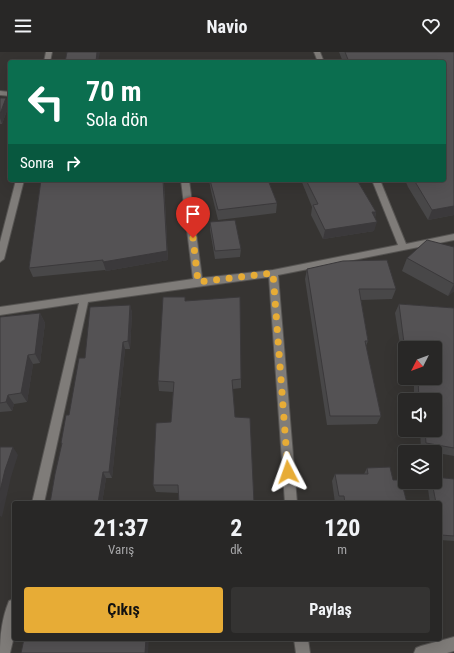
<!DOCTYPE html>
<html lang="tr">
<head>
<meta charset="utf-8">
<style>
  :root { --surface:#282726; --page:#343332; --text:#f1f3f6; --muted:#a5a5a7; --line:#444443; --accent:#e7ac36 }
  body { margin:0; font-family:"Roboto Condensed",sans-serif; background:var(--page); color:var(--text); height:100vh; display:flex; flex-direction:column; font-size:15px; white-space:nowrap }
  * { box-sizing:border-box; margin:0 }
  p { font-size:13px; color:var(--muted) }
  .icon { flex:none; width:22px; height:22px; fill:none; stroke:currentColor; stroke-width:2; stroke-linecap:round; stroke-linejoin:round }
  .map { position:relative; flex:1; overflow:hidden }
  .panel { position:absolute; left:12px; top:449px; width:430px; height:140px; display:flex; flex-direction:column; background:var(--surface); border-radius:4px; box-shadow:0 4px 16px #0002,0 0 0 1px var(--line) }
  .panel>* { flex:none }
  .top-card { position:absolute; left:8px; top:8px; width:438px; height:122px; border-radius:4px; box-shadow:0 4px 16px #0002,0 0 0 1px var(--line); background:#0b6e4f; color:#fff; overflow:hidden }
  .needle { width:26px; rotate:228deg }
  .buttons { position:absolute; left:398px; top:289px; display:grid; gap:8px }
  .buttons a { display:grid; place-items:center; width:44px; height:44px; border-radius:4px; background:var(--surface); box-shadow:0 4px 16px #0002,0 0 0 1px var(--line); font-size:20px }
  .pin { position:absolute; display:grid; place-items:center; width:34px; height:34px; color:#fff; margin:-41px -17px; border-radius:50% 50% 50% 0; rotate:-45deg; box-shadow:0 0 4px #0007 }
  .pin .icon { rotate:45deg }
  .me { position:absolute; width:44px; margin:-22px; rotate:356deg; stroke-linejoin:round; filter:drop-shadow(0 0 3px #0008) }
  .turn { display:flex; align-items:center; gap:14px; height:84px; padding:0 12px; font-size:18px }
  .turn .icon { width:52px; height:52px; stroke-width:2.5 }
  .turn b { display:block; font-size:28px; line-height:34px }
  .then { display:flex; align-items:center; height:38px; padding:0 12px; background:#0003; gap:8px; font-size:15px }
  .eta { display:flex; justify-content:space-evenly; align-items:center; height:68px; text-align:center }
  .eta b { font-size:24px; font-weight:700; line-height:28px }
  .button { display:flex; gap:8px; margin-top:auto; padding:8px 12px }
  .button a { flex:1; height:46px; border-radius:4px; background:var(--accent); color:#111; font-size:16px; font-weight:700; line-height:46px; text-align:center }
  .button a+a { background:var(--page); color:var(--text) }
  header { display:flex; justify-content:space-between; align-items:center; height:52px; padding:0 12px; background:var(--surface); font-size:18px; font-weight:700 }
  .map>svg:first-child { display:block }
</style>
</head>
<body>
<header><svg class="icon" aria-label="menu" viewBox="0 0 24 24"><path d="M4 6h16M4 12h16M4 18h16"/></svg>Navio<svg class="icon" aria-label="heart" viewBox="0 0 24 24"><path d="M12 20l-8-8c-3-5 5-10 8-4 3-6 11-1 8 4z"/></svg></header>
<div class="map">
<svg width="454" height="601" viewBox="0 0 454 601">
  <rect width="100%" height="100%" fill="#363432"/>
  <g fill="none" stroke-linecap="round" stroke-linejoin="round">
    <g stroke="#555351" stroke-width="2">
      <path id="street" d="M46 0H52L50 10H44Z
        M314 0H320L324 10H318Z
        M0 39 10 40V44L0 43Z
        M16 128H24L4 207 0 210V190Z
        M181 128H189L202 226 273 218 398 193 372 128H380L406 192 454 182V188L278 223 297 451H285L269 225 88 250 44 451H32L79 251 0 263V255L193 227Z
        M14 547V584L10 601H0C0 583 2 566 9 549Z
        M294 587H308L310 601H296Z"/>
    </g>
    <g stroke="#555351" stroke-width="2">
      <path id="secondary" d="M454 585V599L447 601H414L416 596 421 594Z"/>
    </g>
    <use href="#street" fill="#7f7c79" fill-rule="evenodd"/>
    <use href="#secondary" fill="#7f7c79" fill-rule="evenodd"/>
  </g>
  <path fill="#484748" d="M339 0H454V163L428 168 408 135 405 128H444V10H343Z
    M0 46 9 53 2 72H0Z
    M41 128H171V131H164L168 208 106 219 105 218 33 225 29 216Z
    M209 128H268L277 151 276 161 218 168 211 139Z
    M301 128H367V130L359 131 376 160 375 166 374 179 323 187 311 163 312 155Z
    M210 170 241 197 240 205 215 207 210 178Z
    M454 195V239L448 244 402 219 407 206Z
    M307 217 396 237 392 247 361 248 368 289 366 294 381 364 377 372 327 373 305 227Z
    M185 249 241 327V336L233 337 179 441 156 440 153 433 171 370 173 340 159 339 158 329Z
    M399 252 454 256V404L421 398 420 378H418H435V348H414V333L418 326H435V296H405V300L401 299 395 261Z
    M130 253 132 261 130 297H125L112 426H106L102 451H50L62 393 61 391 85 306Z
    M40 261 45 271 40 311 33 312 27 350 14 352 12 359 0 360V265Z
    M367 416 393 428 407 451H335L332 429 335 422H364Z
    M454 427V489L440 488V451H430L427 430H435Z"/>
  <path fill="#3b393b" d="M97 0H100L98 10H96Z
    M6 46 9 53 2 72 0 66V62Z
    M163 128 168 208 106 219 103 210Z
    M454 154V163L428 168 432 158Z
    M372 160H376L374 169Z
    M377 170 374 179 323 187 325 178Z
    M454 232V239L448 244Z
    M130 253 132 261 130 297 128 289Z
    M40 261 45 271 40 311 35 302Z
    M123 290 125 297 112 426 109 420Z
    M28 303 33 312 27 350 21 341Z
    M8 343 14 352 12 359 6 350Z
    M13 395 18 403 11 425 2 465 0 464V439L5 418Z
    M103 420 106 426 102 451H98Z
    M146 587H149L148 601H145Z"/>
  <path fill="#545254" stroke="#3b393b" d="M67 0H97L96 10H65Z
    M345 0H454V154L432 158 414 128H444V10H349Z
    M0 46H6L0 62Z
    M41 128H163L167 199 103 210V208L29 216Z
    M210 128H268L277 151 218 158Z
    M306 128H357L376 160H372L377 170 325 178 313 153 318 152Z
    M235 168 241 197 215 199 210 170Z
    M427 188 454 195V232L407 206Z
    M387 208 396 237H359L368 289H365L381 364H330L307 217 343 209Z
    M163 245H185V249L240 245 241 327 232 328 235 365 250 366 254 451H179L178 433H153L156 371 171 370 174 330 158 329Z
    M399 252 454 256V396L426 391 425 378H435V348H419L418 326H435V296H424V293L404 291Z
    M130 253 128 289 123 290 109 420H103L98 451H50L55 422 62 391H61L66 363H69L79 306H85L90 255Z
    M40 261 35 302 28 303 21 341 8 343 6 350 0 351V265Z
    M0 395H13L5 418 0 439Z
    M390 415 393 428H401L407 451H345L344 444H339L335 422H368L367 416Z
    M435 425 454 427V484L441 483 440 476V451H436L432 430H435Z
    M24 587H146L145 601H21Z"/>
  <g fill="none" stroke-linecap="round" stroke-linejoin="round">
    <path stroke="#e7ac36" stroke-width="7" stroke-dasharray="0 12.6" d="M193 186 198 230 273 221 288 420"/>
  </g>
</svg>
<div class="buttons">
<a><svg class="needle" viewBox="-14 -14 28 28"><path d="M0-13l5 13h-10z" fill="#e53935"/><path d="M0 13l5-13h-10z" fill="#a5a5a7"/></svg></a>
<a><svg class="icon" aria-label="sound" viewBox="0 0 24 24"><path d="M4 9h4l5-4v14l-5-4H4zM17 9q2 3 0 6"/></svg></a>
<a><svg class="icon" aria-label="layers" viewBox="0 0 24 24"><path d="M12 4l9 5-9 5-9-5zM3 14l9 5 9-5"/></svg></a>
</div>
<div class="pin" style="left:193px;top:186px;background:#d93025"><svg class="icon" aria-label="arrive" viewBox="0 0 24 24"><path d="M6 21V4h12l-3 4 3 4H6"/></svg></div>
<svg class="me" style="left:288px;top:420px" viewBox="-20 -20 40 40"><path d="M0-17L14 15 0 8-14 15z" fill="#e7ac36" stroke="#fff" stroke-width="4"/></svg>
<div class="top-card">
<div class="turn"><svg class="icon" aria-label="left" viewBox="0 0 24 24"><path d="M17 20v-9H6M10 6l-5 5 5 5"/></svg><div><b>70 m</b>Sola dön</div></div>
<div class="then">Sonra<svg class="icon" aria-label="right" viewBox="0 0 24 24"><path d="M7 20v-9h11M14 6l5 5-5 5"/></svg></div>
</div>
<section class="panel">
<div class="eta">
<div><b>21:37</b><p>Varış</p></div>
<div><b>2</b><p>dk</p></div>
<div><b>120</b><p>m</p></div>
</div>
<div class="button"><a>Çıkış</a><a>Paylaş</a></div>
</section>
</div>
</body>
</html>
